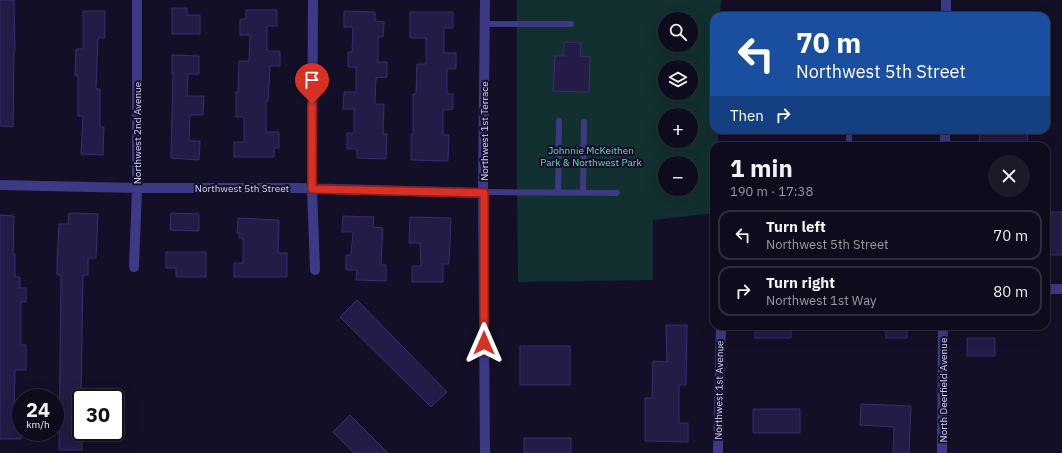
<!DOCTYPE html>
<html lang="en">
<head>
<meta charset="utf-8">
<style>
  :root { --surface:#0e0b1c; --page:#1c1929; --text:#f1f3f6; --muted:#9b9ba3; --line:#2e2b3b }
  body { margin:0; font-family:"IBM Plex Sans",sans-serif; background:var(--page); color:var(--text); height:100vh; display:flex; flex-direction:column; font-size:15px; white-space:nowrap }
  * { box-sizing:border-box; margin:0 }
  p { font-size:13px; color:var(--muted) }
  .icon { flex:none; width:22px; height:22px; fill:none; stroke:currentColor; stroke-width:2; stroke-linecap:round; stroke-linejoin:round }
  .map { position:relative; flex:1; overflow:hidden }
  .panel { position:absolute; left:710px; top:142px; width:340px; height:188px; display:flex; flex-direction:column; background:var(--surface); border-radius:12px; box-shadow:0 4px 16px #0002,0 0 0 1px var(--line) }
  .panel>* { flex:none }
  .hud { position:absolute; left:710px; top:12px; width:340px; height:122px; border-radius:12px; box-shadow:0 4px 16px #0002,0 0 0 1px var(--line); background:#1a4fa0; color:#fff; overflow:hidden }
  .buttons { position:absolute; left:658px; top:12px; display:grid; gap:8px }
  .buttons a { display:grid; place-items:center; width:40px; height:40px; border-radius:50%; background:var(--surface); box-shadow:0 4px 16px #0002,0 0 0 1px var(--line); font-size:20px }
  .speed { position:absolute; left:12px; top:389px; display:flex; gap:8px; font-size:20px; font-weight:700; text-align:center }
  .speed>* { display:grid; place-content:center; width:52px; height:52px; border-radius:50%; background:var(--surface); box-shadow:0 4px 16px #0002,0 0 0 1px var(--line); line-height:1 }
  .speed small { font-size:10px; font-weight:400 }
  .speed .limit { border:2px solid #111; border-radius:6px; background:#fff; color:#111 }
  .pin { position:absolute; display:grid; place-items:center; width:34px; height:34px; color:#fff; margin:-41px -17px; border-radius:50% 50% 50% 0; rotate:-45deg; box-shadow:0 0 4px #0007 }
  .pin .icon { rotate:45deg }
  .me { position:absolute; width:44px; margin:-22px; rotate:0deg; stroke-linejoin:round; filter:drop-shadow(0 0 3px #0008) }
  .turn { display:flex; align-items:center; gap:14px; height:84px; padding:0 20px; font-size:18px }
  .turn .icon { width:52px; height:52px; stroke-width:2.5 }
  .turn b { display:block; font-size:28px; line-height:34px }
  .then { display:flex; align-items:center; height:38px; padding:0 20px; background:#0003; gap:8px; font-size:15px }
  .round { display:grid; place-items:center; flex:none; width:42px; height:42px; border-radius:21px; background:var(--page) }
  .headline { display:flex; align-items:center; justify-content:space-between; height:68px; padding:0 20px }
  h1 { font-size:24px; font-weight:700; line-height:30px }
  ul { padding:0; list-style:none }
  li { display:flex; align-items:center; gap:12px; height:50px; margin:0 8px 6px; padding:0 12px; border:2px solid var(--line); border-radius:12px }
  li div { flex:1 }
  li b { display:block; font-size:15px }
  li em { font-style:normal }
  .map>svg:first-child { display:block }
</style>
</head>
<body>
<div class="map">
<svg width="1062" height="453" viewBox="0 0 1062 453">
  <rect width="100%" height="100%" fill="#130f26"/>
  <path fill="#12302f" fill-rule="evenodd" d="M517 0H721L720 16H714V130H718V146H714V213L653 220V280L518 282 517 185ZM665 19H691V45H665ZM665 67H691V93H665ZM665 115H691V141H665ZM665 163H691V189H665Z"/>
  <path fill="#241b47" stroke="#3b2d73" d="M0 0H14L15 51H14L13 127 0 126Z
    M172 8H187V15H200V34H172Z
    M246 10H277V26H267V51H280V66H270L268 101H266V132H279V148H274V157H234V142H244V117H236V92H238L239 61H249L250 35H240V19H246Z
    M83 11H105V38H98L96 89H100V127H104L103 155 81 154 83 116H78V76L75 75 76 49H83Z
    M344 11 375 12V21L384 22 383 37H378V62H387V77L376 78 375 104H384L383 134H387L386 159 357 158V149H347V133H354V109H343L344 92H356V67H348V52H352L353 27H344Z
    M410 12H453V28H444V53H456V69H447V94H453V109L443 110V135H449L448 161 411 160V134H413V94H416L417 64H426V38H410Z
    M564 42 581 43 580 56 590 57 589 92 553 91 555 56H564Z
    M172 55 199 56V74H188L187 96H204L203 115H190L189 141H200L199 160 171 158 173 73H172Z
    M980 130H1027L1028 146 979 145Z
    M1046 212H1062V255H1047Z
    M69 213 98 214 96 258H88V275H83L81 398 82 450H59L61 275H57V260L59 224H68Z
    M171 213 199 214V231L170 230Z
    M0 215 14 216 13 254H15V277H20V288H26V302H21V345H26V370H15L14 413H21V439H0Z
    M343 216 374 217 373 227 383 228 381 265H386V281L356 280 357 270H346V255H351L353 232H342Z
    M410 217 451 218 449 264H443V282H412V266H421L420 243H409Z
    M238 218 279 220 278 253H287V277H234V263H243V238H239L240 233H237Z
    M166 252H206V277H176V268H166Z
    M357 300 447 392 431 407 340 317Z
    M666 325H687L686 385H679V423H688V442L645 441V398H652L653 361 667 362Z
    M755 326H791V338H755Z
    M886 326H907V338H886Z
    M967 338H995V356H967Z
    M520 346H570V385H520Z
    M861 404 911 406 909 453H893L894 427 860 425Z
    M753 409H800V433H753Z
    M350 415 388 453H354L333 432Z
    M524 438H571V453H524Z"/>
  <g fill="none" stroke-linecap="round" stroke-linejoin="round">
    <path stroke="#3d3a85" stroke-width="6" d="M484 24H571
      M849 146V135
      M483 192 617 193
      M558 193 559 121
      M583 193 584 122"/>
    <path stroke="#3d3a85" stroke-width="10" d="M313 0 312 189 315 270
      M485 0 483 192 485 453
      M946 16V0
      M945 146V130
      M0 185 137 188H298L483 193
      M134 267 137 188V0
      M1046 289H1062
      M718 453 721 326
      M942 453 943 326"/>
  </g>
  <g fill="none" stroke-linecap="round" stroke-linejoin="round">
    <g stroke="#8d1f18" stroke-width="10">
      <path id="route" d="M312 104V189L484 193V343"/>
    </g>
    <use href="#route" stroke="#d93025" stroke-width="7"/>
  </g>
  <g text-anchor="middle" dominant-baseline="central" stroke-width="4" stroke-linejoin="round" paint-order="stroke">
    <g font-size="10" fill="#d9d4ff" stroke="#130f26">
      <text transform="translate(484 131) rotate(-90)">Northwest 1st Terrace</text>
      <text transform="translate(137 133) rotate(-90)">Northwest 2nd Avenue</text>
      <text x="242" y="188">Northwest 5th Street</text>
      <text transform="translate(719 390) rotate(-89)">Northwest 1st Avenue</text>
      <text transform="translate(943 390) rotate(-90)">North Deerfield Avenue</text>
    </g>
    <g font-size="10" fill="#5fe0c0" stroke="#130f26">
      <text x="591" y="150">Johnnie McKeithen<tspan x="591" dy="12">Park &amp; Northwest Park</tspan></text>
    </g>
  </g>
</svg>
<div class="buttons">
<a><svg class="icon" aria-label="search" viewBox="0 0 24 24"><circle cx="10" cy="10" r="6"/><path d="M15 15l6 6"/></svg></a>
<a><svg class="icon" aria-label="layers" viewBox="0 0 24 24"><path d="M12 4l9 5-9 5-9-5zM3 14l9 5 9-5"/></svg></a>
<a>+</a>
<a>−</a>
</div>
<div class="speed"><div>24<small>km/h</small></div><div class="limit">30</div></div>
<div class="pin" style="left:312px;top:104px;background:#d93025"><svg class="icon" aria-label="arrive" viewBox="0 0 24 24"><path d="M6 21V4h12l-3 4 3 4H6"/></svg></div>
<svg class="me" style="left:484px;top:343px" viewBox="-20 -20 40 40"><path d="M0-17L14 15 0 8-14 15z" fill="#d93025" stroke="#fff" stroke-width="4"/></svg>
<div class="hud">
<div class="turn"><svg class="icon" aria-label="left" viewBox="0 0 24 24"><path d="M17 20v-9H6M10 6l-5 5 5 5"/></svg><div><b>70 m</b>Northwest 5th Street</div></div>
<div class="then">Then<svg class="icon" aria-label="right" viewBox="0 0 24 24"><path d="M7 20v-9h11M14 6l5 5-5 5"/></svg></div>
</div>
<section class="panel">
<div class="headline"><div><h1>1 min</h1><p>190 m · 17:38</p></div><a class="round"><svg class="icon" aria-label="close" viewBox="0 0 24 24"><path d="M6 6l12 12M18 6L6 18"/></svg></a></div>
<ul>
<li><svg class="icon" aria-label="left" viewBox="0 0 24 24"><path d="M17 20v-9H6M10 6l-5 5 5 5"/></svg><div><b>Turn left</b><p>Northwest 5th Street</p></div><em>70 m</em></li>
<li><svg class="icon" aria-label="right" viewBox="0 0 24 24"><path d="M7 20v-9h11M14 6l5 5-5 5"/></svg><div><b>Turn right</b><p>Northwest 1st Way</p></div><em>80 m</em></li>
</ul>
</section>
</div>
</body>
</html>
